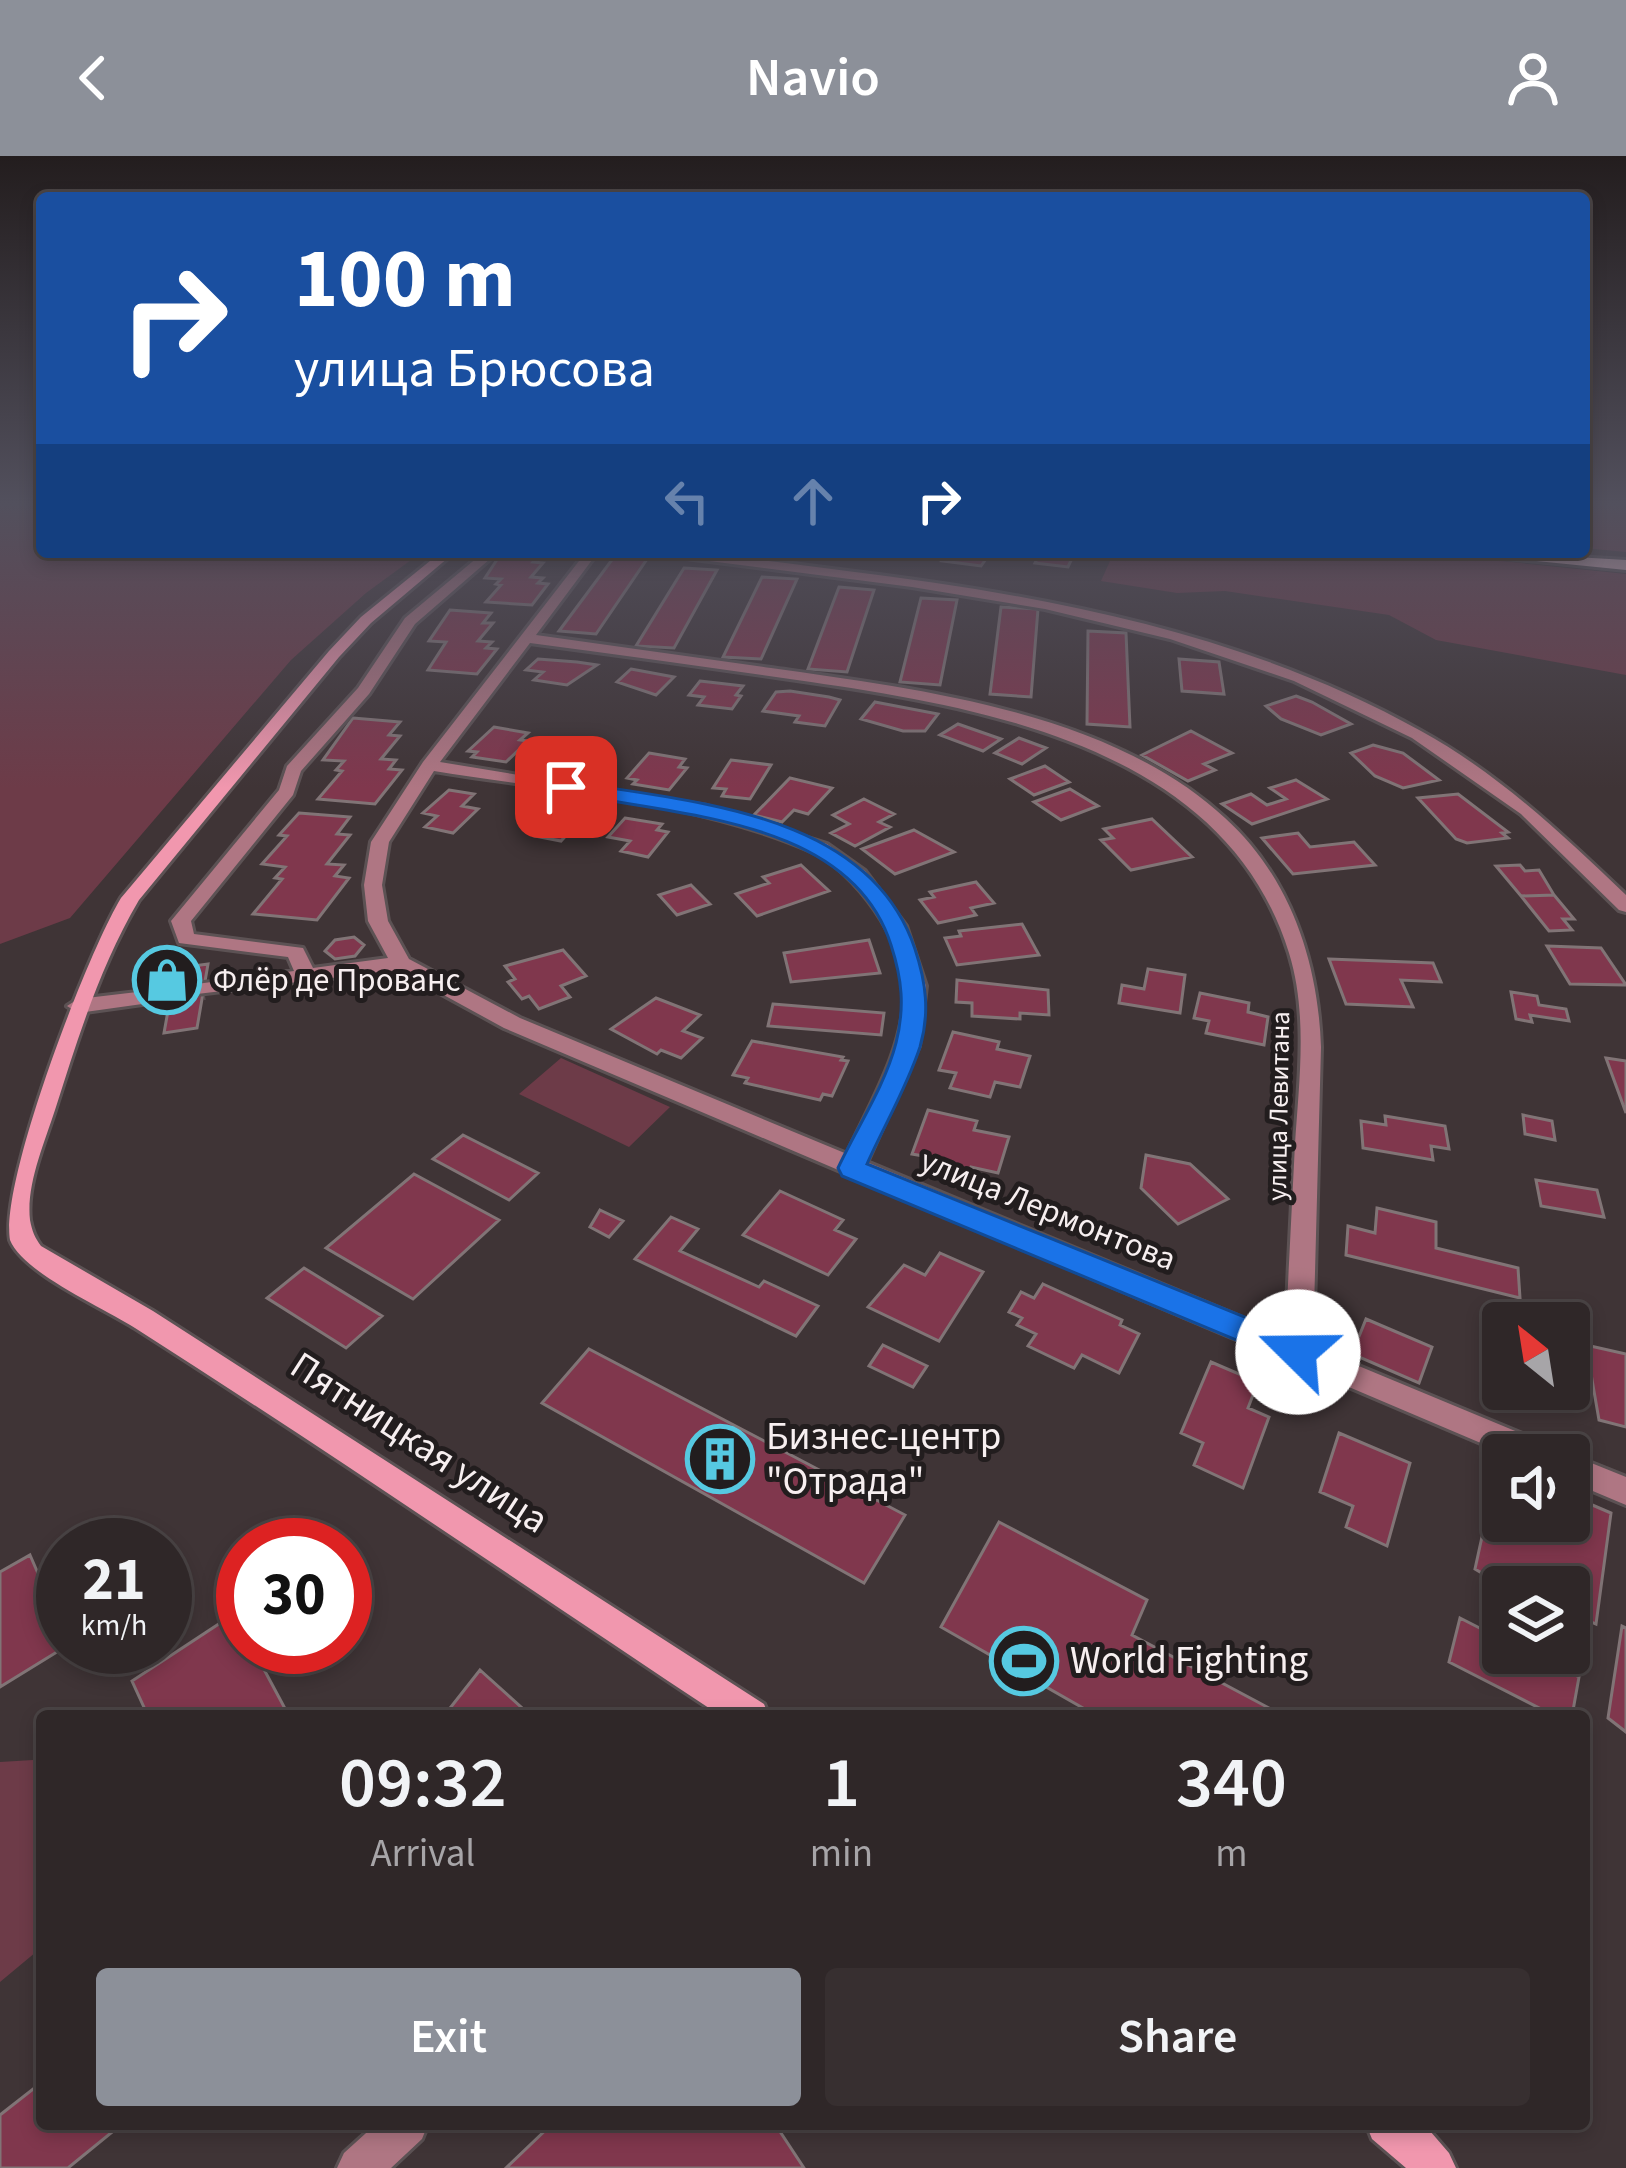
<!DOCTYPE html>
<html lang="en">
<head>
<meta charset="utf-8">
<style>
  :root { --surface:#2f2728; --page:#372f30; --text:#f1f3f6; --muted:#a7a5a8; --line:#4a4445; --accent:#8c9099 }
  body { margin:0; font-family:"Source Sans 3",sans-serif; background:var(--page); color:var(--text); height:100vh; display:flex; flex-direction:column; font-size:45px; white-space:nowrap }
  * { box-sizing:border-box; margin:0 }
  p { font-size:39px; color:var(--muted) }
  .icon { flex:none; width:66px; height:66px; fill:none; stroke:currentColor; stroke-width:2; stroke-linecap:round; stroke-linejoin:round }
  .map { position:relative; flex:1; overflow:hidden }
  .sheet { position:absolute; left:36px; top:1554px; width:1554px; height:420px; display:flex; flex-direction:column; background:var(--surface); border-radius:12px; box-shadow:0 6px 18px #0003,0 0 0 3px var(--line) }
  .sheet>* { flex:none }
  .hud { position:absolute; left:36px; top:36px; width:1554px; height:366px; border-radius:12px; box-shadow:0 6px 18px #0003,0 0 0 3px var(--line); background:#1a4fa0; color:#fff; overflow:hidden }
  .needle { width:78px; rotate:330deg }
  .fabs { position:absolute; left:1482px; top:1146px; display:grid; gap:24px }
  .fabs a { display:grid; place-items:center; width:108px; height:108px; border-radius:12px; background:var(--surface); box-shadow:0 6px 18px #0003,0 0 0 3px var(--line); font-size:60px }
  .speed { position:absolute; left:36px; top:1362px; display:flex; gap:24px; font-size:60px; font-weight:700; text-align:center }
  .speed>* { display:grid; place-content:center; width:156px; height:156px; border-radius:50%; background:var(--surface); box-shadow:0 6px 18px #0003,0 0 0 3px var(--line); line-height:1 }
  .speed small { font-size:30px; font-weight:400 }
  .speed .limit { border:18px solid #d22; background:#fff; color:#111 }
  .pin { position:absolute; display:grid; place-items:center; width:102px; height:102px; color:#fff; margin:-51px; border-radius:24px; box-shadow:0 6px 18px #0006 }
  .me { position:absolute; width:132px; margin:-66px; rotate:292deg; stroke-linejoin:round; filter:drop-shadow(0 0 9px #0008) }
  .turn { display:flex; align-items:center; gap:42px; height:252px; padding:0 60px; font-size:54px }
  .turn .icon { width:156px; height:156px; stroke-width:2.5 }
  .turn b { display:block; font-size:84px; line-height:102px }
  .lanes { display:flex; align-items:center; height:114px; padding:0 60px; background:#0003; justify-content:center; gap:60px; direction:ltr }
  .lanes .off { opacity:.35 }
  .eta { display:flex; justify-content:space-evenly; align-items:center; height:204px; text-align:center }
  .eta b { font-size:72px; font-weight:600; line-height:84px }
  .primary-button { display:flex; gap:24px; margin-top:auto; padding:24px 60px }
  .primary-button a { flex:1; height:138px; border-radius:12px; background:var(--accent); color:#fff; font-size:48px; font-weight:600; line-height:138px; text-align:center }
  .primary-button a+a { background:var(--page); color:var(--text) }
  header { display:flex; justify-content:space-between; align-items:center; height:156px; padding:0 60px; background:var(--accent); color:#fff; font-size:54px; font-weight:600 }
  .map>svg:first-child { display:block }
</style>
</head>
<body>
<header><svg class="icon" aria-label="back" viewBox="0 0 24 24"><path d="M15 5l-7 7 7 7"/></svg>Navio<svg class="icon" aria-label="person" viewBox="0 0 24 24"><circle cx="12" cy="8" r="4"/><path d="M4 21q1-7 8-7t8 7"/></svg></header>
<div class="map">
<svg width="1626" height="2012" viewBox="0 0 1626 2012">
  <rect width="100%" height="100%" fill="#3f3436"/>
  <path fill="#6d3b48" d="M0 350H42V396H422L366 437 291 504 70 762 0 788Z
    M1584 350H1626V396L1584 392Z
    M1114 396H1414L1626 418V519L1436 484 1389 459 1225 435 1177 437 1101 425Z
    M561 902 670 951 629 991 519 938Z
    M33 1604 42 1626V1791L0 1826V1606Z"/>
  <path fill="#80374d" stroke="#817476" stroke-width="3" d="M502 396 540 398 533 406 543 407 531 421 543 422 538 427 548 428 532 449 486 446 501 429 496 428 501 423 485 422Z
    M682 396H780L771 407Z
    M957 396H981L978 402 986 403 981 410 943 405Z
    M1041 396H1075L1068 411 1035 407Z
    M614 401 647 403 596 478 559 475Z
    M684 412 717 414 674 492 636 490Z
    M762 421 797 423 761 503 723 501Z
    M839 431 874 434 847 516 808 513Z
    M921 442 957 444 940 529 900 526Z
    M1001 451 1038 453 1031 541 990 538Z
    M450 454 491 457 483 467H493L478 485 492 486 486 492 497 493 477 518 428 514 446 486 429 485Z
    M1088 475 1126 477 1130 571 1087 568Z
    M538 503 577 506 597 509 567 529 534 524 543 516 526 514Z
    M1179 503 1219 506 1224 538 1182 535Z
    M631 513 674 521 656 539 617 526Z
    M700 525 743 530 736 539 741 540 732 553 698 549 704 541 689 539Z
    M790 535 829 541 840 544 825 570 795 566 799 560 763 555 776 536Z
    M1296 540 1312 546 1351 568 1321 579 1281 563 1266 550Z
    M875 546 938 558 925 575H903L861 563Z
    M353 562 400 566 389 579 400 580 381 603 396 604 389 613 402 614 375 648 318 643 342 615 336 614 344 605 323 604Z
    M958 568 1001 583 983 595 940 579Z
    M494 571 528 577 520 584 528 585 506 606 472 601 477 596 468 595Z
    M1191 575 1232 597 1204 608 1215 614 1188 625 1142 599Z
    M1019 582 1046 592 1022 608 995 597Z
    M1373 589 1403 597 1439 624 1403 632 1375 620 1351 597Z
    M649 597 685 603 679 611 687 612 669 634 633 628 637 624 627 622Z
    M731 604 771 609 750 643 722 640 726 633 713 632Z
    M1045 610 1069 626 1034 639 1010 623Z
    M790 622 832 632 808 658 794 654 782 666 754 659Z
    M1296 624 1327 643 1252 668 1222 648 1251 638 1267 649 1286 643 1270 632Z
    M1070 633 1098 650 1061 664 1034 646Z
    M449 634 474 638 462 650 478 653 453 677 425 671 437 660 423 657Z
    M1458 638 1508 676 1502 677 1508 682 1467 687 1456 683 1418 642Z
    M864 643 894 658 879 666 890 671 855 690 831 677 849 668 833 659Z
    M542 647 578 654 572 660 583 661 561 685 535 680 545 670 524 666Z
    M299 657 350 661 337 678 350 679 327 708 344 709 335 720 349 722 317 764 253 758 282 723 275 722 285 711 262 708 287 680 279 679Z
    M625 662 662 668 657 674 668 676 648 701 621 695 630 685 608 681Z
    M1152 663 1192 701 1131 714 1101 684 1113 682 1104 673Z
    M914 674 954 696 895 718 862 693Z
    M1298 677 1310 691 1354 686 1375 709 1293 718 1262 682Z
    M801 709 829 735 757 760 736 738 769 727 763 721Z
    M1520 709 1525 715 1539 714 1554 739 1521 740 1496 710Z
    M976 726 994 747 971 752 976 759 938 767 920 744 934 741 930 736Z
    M691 729 710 748 677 759 659 739Z
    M1554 739 1574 763H1563L1572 774 1549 775 1521 740Z
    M1022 768 1039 799 957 809 945 782 961 780 959 775Z
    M354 781 364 789 355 800 335 803 325 795 335 784Z
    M869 784 880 817 791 826 784 797Z
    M1547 790 1601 792 1626 829 1570 828Z
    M563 794 586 820 561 830 570 841 539 853 529 840 522 843 508 826 515 823 505 810Z
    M1329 803 1433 807 1441 826 1401 824 1413 851 1346 848Z
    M208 808 197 872 164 877 173 827 160 829 163 814Z
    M1148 813 1185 819 1180 857 1119 847 1122 829 1144 833Z
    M957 824 1048 834 1049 859 1020 857V863L972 860V847L956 846Z
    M1511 836 1537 840 1539 849 1566 853 1569 865 1530 859 1532 866 1516 863Z
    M1200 837 1249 847 1248 856 1268 861 1264 889 1206 877 1209 865 1194 862Z
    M656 842 700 859 683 875 702 882 681 902 661 894 657 898 611 873Z
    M773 848 884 857 881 879 768 870Z
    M953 876 999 886 997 893 1030 900 1020 931 995 926 990 941 950 932 956 917 939 914Z
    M752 885 843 901 841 904 848 905 832 940 823 938 820 944 745 927 748 922 733 919Z
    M1606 902 1626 905V957Z
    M928 954 977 965 974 974 1009 981 998 1017 971 1011 966 1028 923 1019 929 1001 912 998Z
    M1523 959 1552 965 1555 984 1525 978Z
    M1385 960 1445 970 1449 993 1431 990 1433 1004 1363 992 1361 965 1386 969Z
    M463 979 538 1017 509 1044 433 1003Z
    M1146 999 1190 1008 1228 1043 1178 1068 1141 1032Z
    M414 1018 499 1064 413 1143 326 1092Z
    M1536 1024 1597 1034 1604 1061 1541 1050Z
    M780 1035 843 1064 835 1074 856 1083 828 1119 743 1079Z
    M1377 1052 1436 1066V1092L1518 1112 1520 1142 1346 1099 1348 1070 1375 1077Z
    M600 1054 623 1065 609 1081 590 1071Z
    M671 1061 698 1073 680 1095 759 1131 764 1125 818 1150 796 1180 635 1103Z
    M940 1097 983 1116 939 1185 868 1151 904 1109 925 1119Z
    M304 1112 382 1160 346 1192 267 1142Z
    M1043 1128 1122 1164 1120 1169 1139 1178 1119 1217 1082 1199 1074 1212 1028 1190 1036 1178 1017 1169 1022 1162 1009 1156 1021 1136 1034 1142Z
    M1366 1163 1432 1191 1419 1227 1352 1198Z
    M883 1189 927 1210 913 1231 869 1210Z
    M1586 1189 1626 1198V1271L1599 1264Z
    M589 1193 905 1359 864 1427 542 1247Z
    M1211 1206 1258 1226 1248 1252 1269 1261 1243 1332 1194 1309 1203 1287 1181 1277Z
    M1339 1277 1410 1307 1387 1390 1346 1371 1353 1350 1320 1336Z
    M1576 1342 1611 1357 1596 1468 1569 1456V1431H1505L1475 1413 1490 1344 1503 1350V1365H1550L1549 1370 1570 1379Z
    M999 1366 1147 1444 1132 1479 1284 1560H1097L941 1471Z
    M30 1399 63 1475 65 1491 0 1531V1416Z
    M234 1458 243 1475V1491H252L289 1560H148L132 1525Z
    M1460 1462 1503 1484V1497H1530L1579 1521 1572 1560H1555L1449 1506Z
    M1622 1470 1626 1472V1576L1608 1562Z
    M480 1514 531 1560H449L447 1556Z
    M42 1926V1968H122L68 2012H0V1959Z
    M552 1968H775L804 2012H506Z"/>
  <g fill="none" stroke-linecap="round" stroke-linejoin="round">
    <path stroke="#5b5052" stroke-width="22" stroke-dasharray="22 10" stroke-linecap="butt" d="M171 838 204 833"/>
    <g stroke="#5c5254" stroke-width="6">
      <path id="street" d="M484 396H498L415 468 369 538 301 615 293 639 191 765 194 778 303 792 313 812 388 802 368 765 364 729 371 686 423 606 586 396H598L536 479C614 490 693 501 771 512 919 533 1111 556 1225 662 1290 721 1318 805 1321 891L1313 1191 1551 1290 1556 1299H1509L504 872 398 814 197 838 194 833 197 828 204 827 294 815 288 801 179 787 171 765 279 634 287 610 358 532 405 462ZM530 487C614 498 699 510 783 522 972 549 1224 586 1289 797 1308 858 1299 926 1295 988 1292 1052 1288 1116 1286 1180L867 1006 919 890 926 830 906 770 865 715 827 688 707 650 440 606ZM434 615C556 635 698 645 811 695 855 714 906 786 905 834 904 893 871 946 847 998L520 862 409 803 388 765 382 729 389 686Z
        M639 396C708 396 778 406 847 415 1044 439 1246 477 1421 575 1499 618 1562 678 1626 739V756L1619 754 1521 658 1412 582 1294 525 1170 483 1045 453 912 431Z
        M171 832 178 833 181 838 178 843 78 857 67 850 78 843Z
        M1569 1298 1626 1321V1349L1569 1325V1299H1566Z
        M376 1968H428L422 1983 391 2012H337L344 1997Z"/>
    </g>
    <g stroke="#5c5254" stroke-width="6">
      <path id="secondary" d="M441 396H455L371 467 339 501 139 744C100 810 78 882 55 954 44 988 26 1029 30 1064 32 1075 35 1082 41 1090L153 1155 764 1548 769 1560H721C526 1431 333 1298 135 1172 104 1152 23 1117 10 1084 0 1025 87 798 121 742L329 495 361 461Z
        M1366 1968H1424L1449 1997 1456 2012H1406L1372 1983Z"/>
    </g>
    <g stroke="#5c5254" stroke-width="6">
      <path id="primary" d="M1489 396 1626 404V414L1497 401Z"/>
    </g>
    <use href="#street" fill="#af7683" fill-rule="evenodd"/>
    <use href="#secondary" fill="#f197ae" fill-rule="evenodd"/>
    <use href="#primary" fill="#facad5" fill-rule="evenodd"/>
  </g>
  <linearGradient id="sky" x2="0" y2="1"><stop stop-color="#231d1e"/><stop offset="0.55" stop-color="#52505d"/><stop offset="1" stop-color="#52505d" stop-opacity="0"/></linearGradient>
  <rect width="1626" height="632" fill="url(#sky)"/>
  <path fill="#1a73e8" stroke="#114b97" stroke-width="3" d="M566 625C688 646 869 654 915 793 926 826 930 857 920 891 907 931 884 970 867 1008L1309 1187 1314 1196 1309 1205 1298 1209 1287 1205 842 1020 838 1012C856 973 885 930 896 887 905 851 902 823 891 789 850 659 668 660 559 635L556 631Z"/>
  <defs>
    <g id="shop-ring" transform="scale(3.45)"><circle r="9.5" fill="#221d1e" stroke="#56c9e1" stroke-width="1.5"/><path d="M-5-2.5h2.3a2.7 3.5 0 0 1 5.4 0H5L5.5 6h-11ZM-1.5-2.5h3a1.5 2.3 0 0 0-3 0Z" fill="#56c9e1"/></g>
    <g id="building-ring" transform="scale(3.45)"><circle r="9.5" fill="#221d1e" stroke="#56c9e1" stroke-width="1.5"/><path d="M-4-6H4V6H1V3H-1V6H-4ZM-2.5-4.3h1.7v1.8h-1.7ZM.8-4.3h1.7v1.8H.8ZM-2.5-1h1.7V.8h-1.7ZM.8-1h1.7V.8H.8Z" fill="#56c9e1"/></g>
    <g id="stadium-ring" transform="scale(3.45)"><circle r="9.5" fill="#221d1e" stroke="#56c9e1" stroke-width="1.5"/><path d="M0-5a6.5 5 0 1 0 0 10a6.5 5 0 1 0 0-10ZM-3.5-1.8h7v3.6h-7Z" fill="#56c9e1"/></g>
  </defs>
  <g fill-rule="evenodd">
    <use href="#shop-ring" x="167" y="824"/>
    <use href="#building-ring" x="720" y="1303"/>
    <use href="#stadium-ring" x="1024" y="1505"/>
  </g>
  <g text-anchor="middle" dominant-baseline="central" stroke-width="10" stroke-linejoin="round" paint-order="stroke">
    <g font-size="27" fill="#f7eff0" stroke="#221d1e">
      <text transform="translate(1279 950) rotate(-89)">улица Левитана</text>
    </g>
    <g font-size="33" fill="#f7eff0" stroke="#221d1e" text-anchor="start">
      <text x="213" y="824">Флёр де Прованс</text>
    </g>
    <g font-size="33" fill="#f7eff0" stroke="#221d1e">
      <text transform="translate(1048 1054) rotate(22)">улица Лермонтова</text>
    </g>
    <g font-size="39" fill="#f7eff0" stroke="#221d1e" text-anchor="start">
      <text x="766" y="1281">Бизнес-центр<tspan x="766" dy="45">"Отрада"</tspan></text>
      <text x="1070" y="1505">World Fighting</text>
    </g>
    <g font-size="39" fill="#f7eff0" stroke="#221d1e">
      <text transform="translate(419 1287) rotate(33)">Пятницкая улица</text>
    </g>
  </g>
</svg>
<div class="fabs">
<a><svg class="needle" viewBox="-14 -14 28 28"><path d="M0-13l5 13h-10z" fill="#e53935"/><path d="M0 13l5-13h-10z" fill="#a7a5a8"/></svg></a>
<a><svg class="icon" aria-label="sound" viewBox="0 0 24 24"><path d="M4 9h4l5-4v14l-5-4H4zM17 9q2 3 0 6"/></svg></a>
<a><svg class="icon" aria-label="layers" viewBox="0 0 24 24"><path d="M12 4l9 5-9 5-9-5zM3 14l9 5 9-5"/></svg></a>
</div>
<div class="speed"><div>21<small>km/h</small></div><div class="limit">30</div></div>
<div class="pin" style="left:566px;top:631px;background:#d93025"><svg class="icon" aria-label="arrive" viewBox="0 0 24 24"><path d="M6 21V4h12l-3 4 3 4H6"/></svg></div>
<svg class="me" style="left:1298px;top:1196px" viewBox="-20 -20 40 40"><circle r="19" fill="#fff"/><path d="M0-13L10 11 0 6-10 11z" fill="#1a73e8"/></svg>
<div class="hud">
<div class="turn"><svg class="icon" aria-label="right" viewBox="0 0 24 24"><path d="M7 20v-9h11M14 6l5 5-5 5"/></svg><div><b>100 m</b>улица Брюсова</div></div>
<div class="lanes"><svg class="icon off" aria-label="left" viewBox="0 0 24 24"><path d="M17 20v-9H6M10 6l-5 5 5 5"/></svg><svg class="icon off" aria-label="ahead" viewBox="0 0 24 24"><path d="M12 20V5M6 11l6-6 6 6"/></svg><svg class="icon" aria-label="right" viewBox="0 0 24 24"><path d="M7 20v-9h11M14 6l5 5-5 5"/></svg></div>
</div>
<section class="sheet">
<div class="eta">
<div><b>09:32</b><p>Arrival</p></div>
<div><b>1</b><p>min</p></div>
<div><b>340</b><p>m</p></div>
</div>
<div class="primary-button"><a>Exit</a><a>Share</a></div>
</section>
</div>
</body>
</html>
